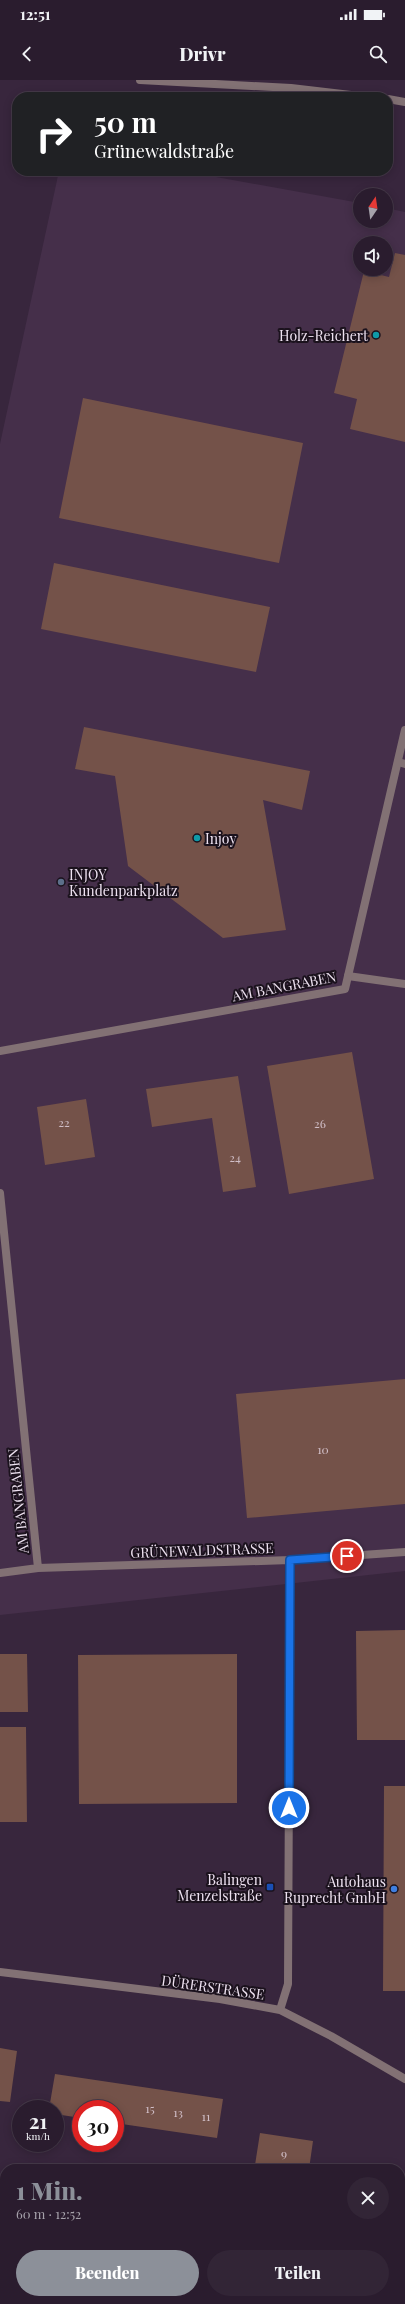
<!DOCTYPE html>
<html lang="de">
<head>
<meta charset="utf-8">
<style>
  :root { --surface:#2a1c2e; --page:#322536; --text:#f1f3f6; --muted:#a5a1aa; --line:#463a4a; --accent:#8c9099 }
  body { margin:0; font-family:"Playfair Display",serif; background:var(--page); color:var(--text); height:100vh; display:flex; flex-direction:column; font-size:15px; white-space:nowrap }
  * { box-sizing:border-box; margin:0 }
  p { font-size:13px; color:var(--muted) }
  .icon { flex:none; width:22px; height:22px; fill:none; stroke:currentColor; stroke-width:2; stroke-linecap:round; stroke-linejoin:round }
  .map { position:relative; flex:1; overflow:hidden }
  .panel { position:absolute; left:0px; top:2084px; width:405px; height:140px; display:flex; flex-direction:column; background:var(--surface); border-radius:16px 16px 0 0; box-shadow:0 2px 10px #0003,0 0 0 1px var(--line) }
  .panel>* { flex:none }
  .guide { position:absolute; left:12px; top:12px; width:381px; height:84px; border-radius:16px; box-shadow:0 2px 10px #0003,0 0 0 1px var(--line); background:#202124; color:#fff; overflow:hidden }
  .needle { width:26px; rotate:13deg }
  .controls { position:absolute; left:353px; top:108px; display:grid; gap:8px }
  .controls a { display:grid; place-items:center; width:40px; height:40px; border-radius:50%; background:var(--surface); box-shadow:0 2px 10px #0003,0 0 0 1px var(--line); font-size:20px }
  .speed { position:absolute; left:12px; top:2020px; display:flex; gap:8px; font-size:20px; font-weight:700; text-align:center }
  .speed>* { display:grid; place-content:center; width:52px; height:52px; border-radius:50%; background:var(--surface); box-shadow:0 2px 10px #0003,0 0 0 1px var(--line); line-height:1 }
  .speed small { font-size:10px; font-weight:400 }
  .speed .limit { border:6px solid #d22; background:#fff; color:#111 }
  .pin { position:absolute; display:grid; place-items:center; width:34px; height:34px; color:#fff; margin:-17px; border:2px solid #fff; border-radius:50%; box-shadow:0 1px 4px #0007 }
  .me { position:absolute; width:44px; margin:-22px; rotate:0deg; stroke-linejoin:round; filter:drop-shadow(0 0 3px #0008) }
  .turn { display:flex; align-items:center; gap:14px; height:84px; padding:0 16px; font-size:18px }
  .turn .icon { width:52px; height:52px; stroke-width:2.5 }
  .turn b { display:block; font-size:28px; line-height:34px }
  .round { display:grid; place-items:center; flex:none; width:42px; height:42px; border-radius:21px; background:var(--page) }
  .overview { display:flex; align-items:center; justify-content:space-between; height:68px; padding:0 16px }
  h1 { font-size:24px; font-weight:800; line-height:30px; color:var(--accent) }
  .primary-button { display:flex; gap:8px; margin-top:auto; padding:8px 16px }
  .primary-button a { flex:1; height:46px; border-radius:24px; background:var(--accent); color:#fff; font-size:16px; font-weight:800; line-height:46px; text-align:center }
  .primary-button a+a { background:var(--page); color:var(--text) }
  .status { display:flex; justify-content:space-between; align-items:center; height:28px; padding:0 20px; background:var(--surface); direction:ltr }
  .status svg { height:11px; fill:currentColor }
  header { display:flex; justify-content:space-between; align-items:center; height:52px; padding:0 16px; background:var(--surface); font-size:18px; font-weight:800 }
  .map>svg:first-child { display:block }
</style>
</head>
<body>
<div class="status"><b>12:51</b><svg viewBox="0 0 49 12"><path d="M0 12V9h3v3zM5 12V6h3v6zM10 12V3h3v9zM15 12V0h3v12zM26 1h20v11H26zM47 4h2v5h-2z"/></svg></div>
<header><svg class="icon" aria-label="back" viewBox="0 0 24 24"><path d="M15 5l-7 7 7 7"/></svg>Drivr<svg class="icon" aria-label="search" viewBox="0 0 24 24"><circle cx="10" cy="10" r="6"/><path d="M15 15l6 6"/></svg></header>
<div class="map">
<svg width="405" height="2224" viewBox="0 0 405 2224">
  <rect width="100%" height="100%" fill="#38263d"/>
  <path fill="#452f4a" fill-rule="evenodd" d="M59 91H183L360 123V141H386V128L405 132V1491L0 1535V364ZM360 163H386V189H360Z"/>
  <path fill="#745249" d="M395 173 405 175V362L350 349 357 319 334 313 364 191 389 197Z
    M83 318 303 363 279 483 59 438Z
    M54 483 270 527 256 592 41 549Z
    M84 647 310 691 302 730 263 720 286 850 223 858 128 786 115 696 75 689Z
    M352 972 374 1099 289 1114 267 986Z
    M238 996 256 1107 223 1112 212 1038 152 1047 146 1009Z
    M86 1019 95 1077 45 1085 37 1027Z
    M405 1299V1424L247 1438 236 1314Z
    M405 1550V1660H357L356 1551Z
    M0 1574H27L28 1632H0Z
    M237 1574V1723L79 1724 78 1575Z
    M0 1647H26L27 1742H0Z
    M384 1706H405V1911H383Z
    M0 1968 17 1971 10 2022 0 2021Z
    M55 1994 223 2019 217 2058 115 2043V2029H81V2038L55 2034V2029H49Z
    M260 2053 313 2061 309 2089H282L255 2085Z
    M400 2093 405 2094V2127H400Z
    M349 2219H379V2224L348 2221Z"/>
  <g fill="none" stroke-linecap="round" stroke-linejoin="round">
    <path stroke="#827174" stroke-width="8" d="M140 0 291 8 368 17
      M388 19 405 22
      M398 682 405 684
      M348 896 405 904"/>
    <path stroke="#827174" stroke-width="8" d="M0 971 345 909 405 650
      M0 1113 38 1488
      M0 1493 38 1488 290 1480 405 1472
      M0 1892 220 1919 280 1930 331 1956 405 1999
      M280 1930 288 1904 290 1480"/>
  </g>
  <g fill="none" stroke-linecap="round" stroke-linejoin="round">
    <g stroke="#114b97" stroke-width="10">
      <path id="route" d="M289 1728 290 1480 347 1476"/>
    </g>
    <use href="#route" stroke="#1a73e8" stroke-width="7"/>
  </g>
  <g fill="#0f9aa8" stroke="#1b121d" stroke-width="1.5">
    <circle cx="376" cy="255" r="4"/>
    <circle cx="197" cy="758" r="4"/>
  </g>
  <circle fill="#5c6f8a" stroke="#1b121d" stroke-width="1.5" cx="61" cy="802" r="4"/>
  <rect fill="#1a4fb4" stroke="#1b121d" stroke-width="1.5" x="266" y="1803" width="8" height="8" rx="2"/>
  <circle fill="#3f7fe0" stroke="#1b121d" stroke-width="1.5" cx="394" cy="1809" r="4"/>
  <g text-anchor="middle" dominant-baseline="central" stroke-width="4" stroke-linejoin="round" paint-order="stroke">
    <g font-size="12" fill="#d0bec7">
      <text x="64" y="1042">22</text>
      <text x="320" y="1043">26</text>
      <text x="235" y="1077">24</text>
      <text x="323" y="1369">10</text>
      <text x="150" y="2028">15</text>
      <text x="178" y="2032">13</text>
      <text x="206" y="2036">11</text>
      <text x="284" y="2073">9</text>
    </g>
    <g font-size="14" fill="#eee2f1" stroke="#1b121d" text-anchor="end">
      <text x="368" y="255">Holz-Reichert</text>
      <text x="205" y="758" text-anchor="start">Injoy</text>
      <text x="69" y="794" text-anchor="start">INJOY<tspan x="69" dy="16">Kundenparkplatz</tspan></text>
      <text x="262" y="1799">Balingen<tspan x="262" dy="16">Menzelstraße</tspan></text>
      <text x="386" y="1801">Autohaus<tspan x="386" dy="16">Ruprecht GmbH</tspan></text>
    </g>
    <g font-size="14" fill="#eee2f1" stroke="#1b121d">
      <text transform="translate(284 906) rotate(-11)">AM BANGRABEN</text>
      <text transform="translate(18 1421) rotate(-96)">AM BANGRABEN</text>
      <text transform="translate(202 1470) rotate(-2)">GRÜNEWALDSTRASSE</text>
      <text transform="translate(213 1907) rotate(8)">DÜRERSTRASSE</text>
    </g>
  </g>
</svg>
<div class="controls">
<a><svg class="needle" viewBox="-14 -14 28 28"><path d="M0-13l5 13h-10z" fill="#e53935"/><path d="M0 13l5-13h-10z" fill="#a5a1aa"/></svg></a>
<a><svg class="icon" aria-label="sound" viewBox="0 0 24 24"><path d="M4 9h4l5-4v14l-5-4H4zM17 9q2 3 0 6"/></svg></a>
</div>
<div class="speed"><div>21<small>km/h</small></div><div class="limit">30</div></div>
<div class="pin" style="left:347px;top:1476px;background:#d93025"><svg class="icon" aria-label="arrive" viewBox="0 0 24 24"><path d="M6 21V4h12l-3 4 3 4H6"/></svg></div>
<svg class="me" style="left:289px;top:1728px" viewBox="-20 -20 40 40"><circle r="17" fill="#1a73e8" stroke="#fff" stroke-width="3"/><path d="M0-11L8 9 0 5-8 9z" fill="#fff"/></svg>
<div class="guide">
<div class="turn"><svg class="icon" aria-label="right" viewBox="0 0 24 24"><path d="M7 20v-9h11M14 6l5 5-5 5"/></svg><div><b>50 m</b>Grünewaldstraße</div></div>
</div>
<section class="panel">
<div class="overview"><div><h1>1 Min.</h1><p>60 m · 12:52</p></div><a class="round"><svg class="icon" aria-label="close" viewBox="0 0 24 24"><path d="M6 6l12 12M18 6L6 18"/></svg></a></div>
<div class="primary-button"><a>Beenden</a><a>Teilen</a></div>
</section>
</div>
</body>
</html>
